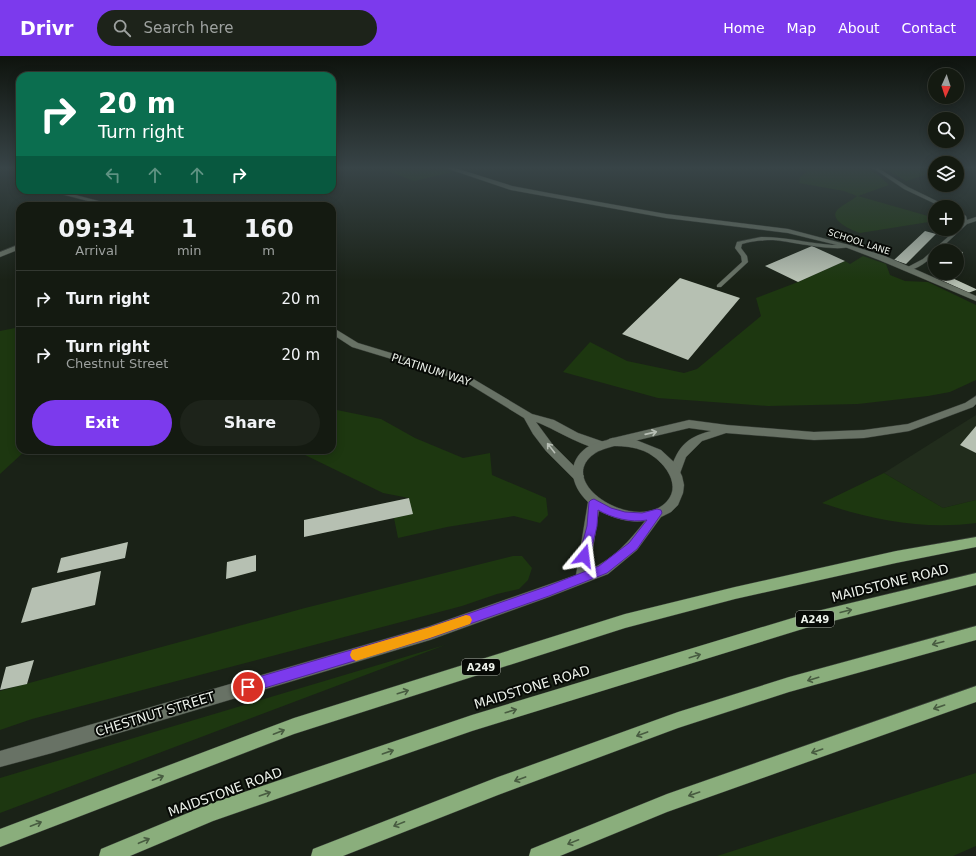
<!DOCTYPE html>
<html lang="en">
<head>
<meta charset="utf-8">
<style>
  :root { --surface:#141a11; --page:#1d231a; --text:#f1f3f6; --muted:#9da19f; --line:#333831; --accent:#7c3aed }
  body { margin:0; font-family:"DejaVu Sans",sans-serif; background:var(--page); color:var(--text); height:100vh; display:flex; flex-direction:column; font-size:15px; white-space:nowrap }
  * { box-sizing:border-box; margin:0 }
  p { font-size:13px; color:var(--muted) }
  .icon { flex:none; width:22px; height:22px; fill:none; stroke:currentColor; stroke-width:2; stroke-linecap:round; stroke-linejoin:round }
  .map { position:relative; flex:1; overflow:hidden }
  .details { position:absolute; left:16px; top:146px; width:320px; height:252px; display:flex; flex-direction:column; background:var(--surface); border-radius:12px; box-shadow:0 2px 10px #0003,0 0 0 1px var(--line) }
  .details>* { flex:none }
  .top-card { position:absolute; left:16px; top:16px; width:320px; height:122px; border-radius:12px; box-shadow:0 2px 10px #0003,0 0 0 1px var(--line); background:#0b6e4f; color:#fff; overflow:hidden }
  .needle { width:26px; rotate:183deg }
  .fabs { position:absolute; left:928px; top:12px; display:grid; gap:8px }
  .fabs a { display:grid; place-items:center; width:36px; height:36px; border-radius:50%; background:var(--surface); box-shadow:0 2px 10px #0003,0 0 0 1px var(--line); font-size:20px }
  .pin { position:absolute; display:grid; place-items:center; width:34px; height:34px; color:#fff; margin:-17px; border:2px solid #fff; border-radius:50%; box-shadow:0 1px 4px #0007 }
  .me { position:absolute; width:44px; margin:-22px; rotate:16deg; stroke-linejoin:round; filter:drop-shadow(0 0 3px #0008) }
  .turn { display:flex; align-items:center; gap:14px; height:84px; padding:0 16px; font-size:18px }
  .turn .icon { width:52px; height:52px; stroke-width:2.5 }
  .turn b { display:block; font-size:28px; line-height:34px }
  .lanes { display:flex; align-items:center; height:38px; padding:0 16px; background:#0003; justify-content:center; gap:20px; direction:ltr }
  .lanes .off { opacity:.35 }
  .eta { display:flex; justify-content:space-evenly; align-items:center; height:68px; text-align:center }
  .eta b { font-size:24px; font-weight:600; line-height:28px }
  .action { display:flex; gap:8px; margin-top:auto; padding:8px 16px }
  .action a { flex:1; height:46px; border-radius:24px; background:var(--accent); color:#fff; font-size:16px; font-weight:600; line-height:46px; text-align:center }
  .action a+a { background:var(--page); color:var(--text) }
  ul { padding:0; list-style:none }
  li { display:flex; align-items:center; gap:12px; height:56px; padding:0 16px; border-top:1px solid var(--line) }
  li div { flex:1 }
  li b { display:block; font-size:15px }
  li em { font-style:normal }
  header { display:flex; align-items:center; gap:24px; box-sizing:border-box; height:56px; padding:0 20px; background:var(--accent); color:#fff }
  header strong { font-size:19px }
  nav { display:flex; gap:22px; margin-inline-start:auto; font-size:14px }
  .search { width:280px; height:36px; background:var(--page); display:flex; align-items:center; gap:10px; box-sizing:border-box; padding:0 14px; border-radius:22px; color:var(--muted); font-size:15px }
  .map>svg:first-child { display:block }
</style>
</head>
<body>
<header>
<strong>Drivr</strong>
<div class="search"><svg class="icon" aria-label="search" viewBox="0 0 24 24"><circle cx="10" cy="10" r="6"/><path d="M15 15l6 6"/></svg>Search here</div>
<nav><a>Home</a><a>Map</a><a>About</a><a>Contact</a></nav>
</header>
<div class="map">
<svg width="976" height="800" viewBox="0 0 976 800">
  <rect width="100%" height="100%" fill="#1a2217"/>
  <path fill="#212c1c" d="M976 359V444L943 452 884 417Z"/>
  <path fill="#1d3710" d="M381 112H425L432 115 445 112 453 116 414 125Z
    M803 112H866L877 118 889 129 858 140 935 162V165L860 177C852 174 827 164 838 153 844 148 851 145 857 140L844 135 799 127 800 121 807 116Z
    M884 112H935V116L906 125Z
    M863 200 886 208 890 219 905 225 928 226 976 249V324L950 336 928 340 858 348 768 350 658 342 563 316 590 286 627 305 684 317 697 313 761 260 756 242 798 226 845 205 850 208Z
    M20 271V394H26L0 418V275Z
    M332 353 381 363 415 382 463 402 490 397 492 419 546 442 548 459 540 467 514 460 447 471 398 482 394 462 412 458 409 442 383 437 303 398 301 394H332Z
    M884 417 943 452 976 444V467C924 474 871 464 822 447Z
    M513 500H522L532 512 528 524 519 533 497 538 462 550 32 663 0 674V635L305 552Z
    M445 589 0 757V722Z
    M976 717V790L953 800H717Z"/>
  <path fill="#b6c0b2" d="M86 134H95L94 135 99 136 92 139 82 136Z
    M925 175 936 178 906 208 894 204Z
    M812 190 845 205 798 226 765 210Z
    M957 195 963 196 961 205 957 204Z
    M950 221 976 233V234L968 237 941 224Z
    M680 222 740 242 688 304 622 278Z
    M976 370V397L960 389Z
    M409 442 413 458 304 481V464Z
    M128 486 125 502 57 517 61 502Z
    M256 499V515L226 523 227 506Z
    M101 515 95 549 21 567 32 532Z
    M34 604 27 628 0 634 6 611Z"/>
  <g fill="none" stroke-linecap="round" stroke-linejoin="round">
    <g stroke="#383e37" stroke-width="1">
      <path id="service" d="M873 112H878L908 131 949 151H942L904 133Z
        M957 154 966 160 967 164 976 161V165L967 168 938 195H935V198C928 205 916 215 906 214V212L923 203 957 173 962 167 961 162 957 158Z
        M761 181C785 181 808 187 832 189 838 189 845 187 850 190 839 197 789 185 773 184 762 184 752 185 742 188L741 192 747 200 748 206 721 231H717V229L742 206 741 200 735 192 737 186Z"/>
    </g>
    <g stroke="#383e37" stroke-width="1">
      <path id="minor" d="M446 112H455L512 130 554 138 666 158 788 173 849 189 885 200 976 240V245L879 204 845 191 788 177 666 162 511 134Z
        M46 134H56L118 150H107Z
        M20 188V193L0 201V196Z
        M332 271 358 287 470 321 532 358 554 364 578 377 604 386 605 389 604 392C590 396 552 371 536 366L553 389 584 420 582 423 578 424 574 423 546 395 533 378 524 362 464 325 352 291 332 278Z
        M976 340V348L973 351 909 375 864 382 814 384 726 377 702 385 686 401 679 420 675 421 671 420 669 417C678 392 684 382 711 375L689 372 613 390 609 389 608 386 609 383 613 382 689 364 727 369 814 376 864 374 908 368 965 347Z"/>
    </g>
    <g stroke="#383e37" stroke-width="1">
      <path id="tertiary" d="M613 382 636 384 661 394 676 408 682 420 684 429 683 437 678 449 671 456 661 461 637 494 608 518 549 541 430 584 52 697 0 711V695L430 570 576 519 588 446C572 431 565 408 586 392 593 387 605 385 613 382ZM614 390C624 390 634 391 644 395 663 403 686 431 663 449 630 474 555 426 594 398 599 394 608 392 614 390ZM599 455C614 462 628 467 645 465 630 484 613 504 590 513Z"/>
    </g>
    <g stroke="#383e37" stroke-width="1">
      <path id="trunk" d="M976 481V491L896 507 735 543 625 572 294 678 0 791V773L294 662 625 558 735 531 896 495Z
        M976 517V529L809 571 472 675 213 765 130 800H99L101 793 212 747 472 659 809 557Z
        M976 570V584L789 636 678 672 498 739 343 800H311L313 793 498 721 678 656 789 621Z
        M976 630V646L667 756 560 800H529L531 793 667 738Z"/>
    </g>
    <use href="#service" fill="#687265" fill-rule="evenodd"/>
    <use href="#minor" fill="#687265" fill-rule="evenodd"/>
    <use href="#tertiary" fill="#687265" fill-rule="evenodd"/>
    <use href="#trunk" fill="#8aae7c" fill-rule="evenodd"/>
  </g>
  <defs><path id="oneway-shaft" d="M-6 0H5M1.5-3L5.5 0L1.5 3" fill="none" stroke-width="1.6" stroke-linecap="round" stroke-linejoin="round"/></defs>
  <g stroke="#b8bfb5">
    <use href="#oneway-shaft" transform="translate(651 377) rotate(-13)"/>
    <use href="#oneway-shaft" transform="translate(551 392) rotate(-128)"/>
  </g>
  <g stroke="#485c41">
    <use href="#oneway-shaft" transform="translate(846 555) rotate(-14)"/>
    <use href="#oneway-shaft" transform="translate(938 587) rotate(165)"/>
    <use href="#oneway-shaft" transform="translate(695 600) rotate(-17)"/>
    <use href="#oneway-shaft" transform="translate(813 623) rotate(163)"/>
    <use href="#oneway-shaft" transform="translate(403 636) rotate(-17)"/>
    <use href="#oneway-shaft" transform="translate(939 651) rotate(161)"/>
    <use href="#oneway-shaft" transform="translate(511 655) rotate(-17)"/>
    <use href="#oneway-shaft" transform="translate(279 676) rotate(-21)"/>
    <use href="#oneway-shaft" transform="translate(642 678) rotate(160)"/>
    <use href="#oneway-shaft" transform="translate(817 695) rotate(161)"/>
    <use href="#oneway-shaft" transform="translate(388 696) rotate(-19)"/>
    <use href="#oneway-shaft" transform="translate(158 722) rotate(-21)"/>
    <use href="#oneway-shaft" transform="translate(520 723) rotate(160)"/>
    <use href="#oneway-shaft" transform="translate(265 738) rotate(-19)"/>
    <use href="#oneway-shaft" transform="translate(694 738) rotate(161)"/>
    <use href="#oneway-shaft" transform="translate(36 768) rotate(-21)"/>
    <use href="#oneway-shaft" transform="translate(399 768) rotate(158)"/>
    <use href="#oneway-shaft" transform="translate(144 785) rotate(-23)"/>
    <use href="#oneway-shaft" transform="translate(573 786) rotate(158)"/>
  </g>
  <linearGradient id="sky" x2="0" y2="1"><stop stop-color="#0e130d"/><stop offset="0.5" stop-color="#384447"/><stop offset="1" stop-color="#384447" stop-opacity="0"/></linearGradient>
  <rect width="976" height="224" fill="url(#sky)"/>
  <path fill="#7c3aed" stroke="#51269a" d="M594 443 611 452 625 456 642 457 657 453 661 454 662 457 637 493 607 517 549 540 430 582 248 637 244 635 242 631 244 626 248 624 430 571 548 530 599 510 629 487 647 464C631 467 612 462 598 454L597 470 590 500 588 504 584 505 581 504 579 500 587 470 589 446 591 444Z"/>
  <path fill="#f59e0b" d="M466 559 470 560 472 564 470 568 430 582 356 605 352 603 350 599 352 594 356 593 430 571Z"/>
  <g text-anchor="middle" dominant-baseline="central" stroke-width="4" stroke-linejoin="round" paint-order="stroke">
    <g font-size="9" fill="#edf2eb" stroke="#070a06">
      <text transform="translate(859 186) rotate(18)">SCHOOL LANE</text>
    </g>
    <g fill="#070a06" stroke="#a8aca6" stroke-width="1">
      <rect x="796" y="555" width="38" height="16" rx="3"/>
      <rect x="462" y="603" width="38" height="16" rx="3"/>
    </g>
    <g font-size="10" font-weight="bold" fill="#edf2eb">
      <text x="815" y="563">A249</text>
      <text x="481" y="611">A249</text>
    </g>
    <g font-size="11" fill="#edf2eb" stroke="#070a06">
      <text transform="translate(431 314) rotate(18)">PLATINUM WAY</text>
    </g>
    <g font-size="13" fill="#edf2eb" stroke="#070a06">
      <text transform="translate(890 527) rotate(-14)">MAIDSTONE ROAD</text>
      <text transform="translate(532 631) rotate(-17)">MAIDSTONE ROAD</text>
      <text transform="translate(155 658) rotate(-17)">CHESTNUT STREET</text>
      <text transform="translate(225 736) rotate(-20)">MAIDSTONE ROAD</text>
    </g>
  </g>
</svg>
<div class="fabs">
<a><svg class="needle" viewBox="-14 -14 28 28"><path d="M0-13l5 13h-10z" fill="#e53935"/><path d="M0 13l5-13h-10z" fill="#9da19f"/></svg></a>
<a><svg class="icon" aria-label="search" viewBox="0 0 24 24"><circle cx="10" cy="10" r="6"/><path d="M15 15l6 6"/></svg></a>
<a><svg class="icon" aria-label="layers" viewBox="0 0 24 24"><path d="M12 4l9 5-9 5-9-5zM3 14l9 5 9-5"/></svg></a>
<a>+</a>
<a>−</a>
</div>
<div class="pin" style="left:248px;top:631px;background:#d93025"><svg class="icon" aria-label="arrive" viewBox="0 0 24 24"><path d="M6 21V4h12l-3 4 3 4H6"/></svg></div>
<svg class="me" style="left:584px;top:500px" viewBox="-20 -20 40 40"><path d="M0-17L14 15 0 8-14 15z" fill="#7c3aed" stroke="#fff" stroke-width="4"/></svg>
<div class="top-card">
<div class="turn"><svg class="icon" aria-label="right" viewBox="0 0 24 24"><path d="M7 20v-9h11M14 6l5 5-5 5"/></svg><div><b>20 m</b>Turn right</div></div>
<div class="lanes"><svg class="icon off" aria-label="left" viewBox="0 0 24 24"><path d="M17 20v-9H6M10 6l-5 5 5 5"/></svg><svg class="icon off" aria-label="ahead" viewBox="0 0 24 24"><path d="M12 20V5M6 11l6-6 6 6"/></svg><svg class="icon off" aria-label="ahead" viewBox="0 0 24 24"><path d="M12 20V5M6 11l6-6 6 6"/></svg><svg class="icon" aria-label="right" viewBox="0 0 24 24"><path d="M7 20v-9h11M14 6l5 5-5 5"/></svg></div>
</div>
<section class="details">
<div class="eta">
<div><b>09:34</b><p>Arrival</p></div>
<div><b>1</b><p>min</p></div>
<div><b>160</b><p>m</p></div>
</div>
<ul>
<li><svg class="icon" aria-label="right" viewBox="0 0 24 24"><path d="M7 20v-9h11M14 6l5 5-5 5"/></svg><div><b>Turn right</b></div><em>20 m</em></li>
<li><svg class="icon" aria-label="right" viewBox="0 0 24 24"><path d="M7 20v-9h11M14 6l5 5-5 5"/></svg><div><b>Turn right</b><p>Chestnut Street</p></div><em>20 m</em></li>
</ul>
<div class="action"><a>Exit</a><a>Share</a></div>
</section>
</div>
</body>
</html>
